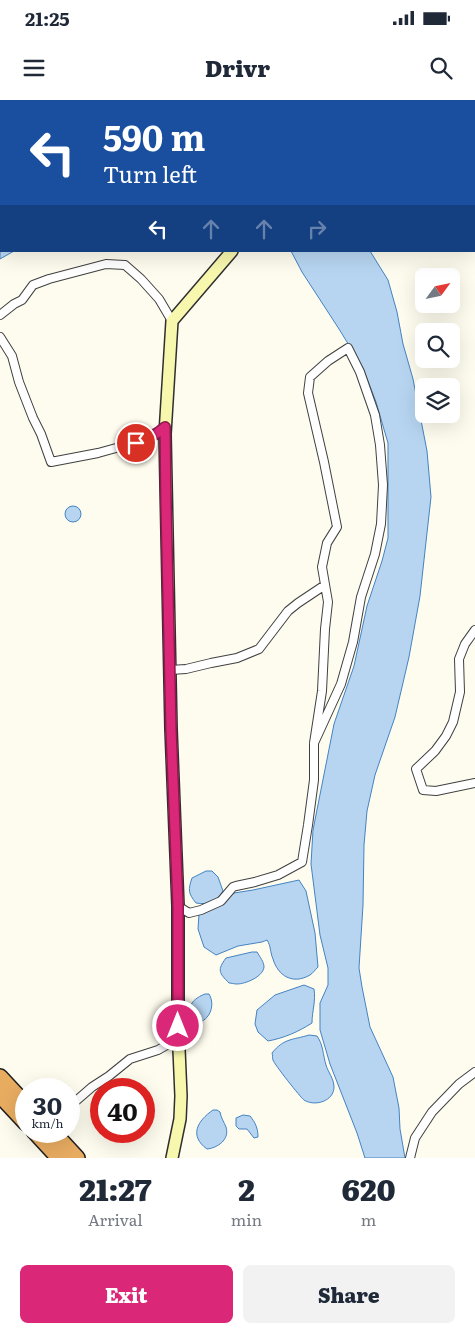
<!DOCTYPE html>
<html lang="en">
<head>
<meta charset="utf-8">
<style>
  :root { --surface:#fff; --page:#f2f2f3; --text:#1f2937; --muted:#747a83; --accent:#db2777 }
  body { margin:0; font-family:Literata,serif; background:var(--page); color:var(--text); height:100vh; display:flex; flex-direction:column; font-size:19px; white-space:nowrap }
  * { box-sizing:border-box; margin:0 }
  p { font-size:16px; color:var(--muted) }
  .icon { flex:none; width:28px; height:28px; fill:none; stroke:currentColor; stroke-width:2; stroke-linecap:round; stroke-linejoin:round }
  .map { position:relative; height:1058px; overflow:hidden }
  .sheet { display:flex; flex-direction:column; background:var(--surface); flex:1 }
  .sheet>* { flex:none }
  .guide { position:absolute; left:0px; top:0px; width:475px; height:152px; box-shadow:0 5px 20px #0002; background:#1a4fa0; color:#fff; overflow:hidden }
  .needle { width:32px; rotate:57deg }
  .controls { position:absolute; left:415px; top:168px; display:grid; gap:10px }
  .controls a { display:grid; place-items:center; width:45px; height:45px; border-radius:8px; background:var(--surface); box-shadow:0 5px 20px #0002; font-size:25px }
  .speed { position:absolute; left:15px; top:978px; display:flex; gap:10px; font-size:25px; font-weight:700; text-align:center }
  .speed>* { display:grid; place-content:center; width:65px; height:65px; border-radius:50%; background:var(--surface); box-shadow:0 5px 20px #0002; line-height:1 }
  .speed small { font-size:12px; font-weight:400 }
  .speed .limit { border:8px solid #d22; background:#fff; color:#111 }
  .pin { position:absolute; display:grid; place-items:center; width:42px; height:42px; color:#fff; margin:-21px; border:2px solid #fff; border-radius:50%; box-shadow:0 1px 5px #0007 }
  .me { position:absolute; width:55px; margin:-28px; rotate:0deg; stroke-linejoin:round; filter:drop-shadow(0 0 4px #0008) }
  .turn { display:flex; align-items:center; gap:18px; height:105px; padding:0 20px; font-size:22px }
  .turn .icon { width:65px; height:65px; stroke-width:2.5 }
  .turn b { display:block; font-size:35px; line-height:42px }
  .lanes { display:flex; align-items:center; height:48px; padding:0 20px; background:#0003; justify-content:center; gap:25px; direction:ltr }
  .lanes .off { opacity:.35 }
  .eta { display:flex; justify-content:space-evenly; align-items:center; height:85px; text-align:center }
  .eta b { font-size:30px; font-weight:800; line-height:35px }
  .cta { display:flex; gap:10px; margin-top:auto; padding:10px 20px }
  .cta a { flex:1; height:58px; border-radius:8px; background:var(--accent); color:#fff; font-size:20px; font-weight:800; line-height:58px; text-align:center }
  .cta a+a { background:var(--page); color:var(--text) }
  .status { display:flex; justify-content:space-between; align-items:center; height:35px; padding:0 25px; background:var(--surface); direction:ltr }
  .status svg { height:14px; fill:currentColor }
  header { display:flex; justify-content:space-between; align-items:center; height:65px; padding:0 20px; background:var(--surface); font-size:22px; font-weight:800 }
  .map>svg:first-child { display:block }
</style>
</head>
<body>
<div class="status"><b>21:25</b><svg viewBox="0 0 49 12"><path d="M0 12V9h3v3zM5 12V6h3v6zM10 12V3h3v9zM15 12V0h3v12zM26 1h20v11H26zM47 4h2v5h-2z"/></svg></div>
<header><svg class="icon" aria-label="menu" viewBox="0 0 24 24"><path d="M4 6h16M4 12h16M4 18h16"/></svg>Drivr<svg class="icon" aria-label="search" viewBox="0 0 24 24"><circle cx="10" cy="10" r="6"/><path d="M15 15l6 6"/></svg></header>
<div class="map">
<svg width="475" height="1058" viewBox="0 0 475 1058">
  <rect width="100%" height="100%" fill="#fefcee"/>
  <path fill="#b7d5f1" stroke="#4483c2" d="M1 109V151H14L0 159V110Z
    M291 151H370L388 180 397 212 403 244 413 279 427 351 431 397 420 496 409 557 395 617 375 675 367 711 364 745 363 805 359 868 362 887 370 927 393 977 399 1008 400 1029 405 1058H365L357 1033 330 964 320 930V903L328 885V868L320 835 311 764 313 730 334 624 354 566 367 506 382 461 388 438V343L376 302 363 268 339 229 302 172Z
    M65 414a8 8 0 1 1 16 0a8 8 0 1 1-16 0Z
    M206 771H212L218 777 223 791C216 802 208 805 196 803 188 793 188 790 192 778Z
    M299 780 306 791 315 833 318 867C315 870 313 873 310 875 293 885 278 876 273 859 270 852 271 846 267 840L262 842 238 846 216 855 204 847 198 829 199 814 216 807 234 793 253 790Z
    M252 852H257C260 857 264 862 264 867 263 877 245 884 237 884 234 884 231 883 229 883 219 873 217 870 226 858Z
    M304 885 314 889C316 901 312 911 312 923 298 932 284 938 268 941L258 932 255 924 257 910 275 895Z
    M205 894H209C215 904 211 918 200 922 184 912 189 900 205 894Z
    M309 935 317 936C323 944 323 955 326 965 328 972 334 979 334 987 334 1001 315 1007 304 1000 301 998 274 964 273 960 272 958 273 955 272 953 284 938 293 940 309 935Z
    M213 1010H217L220 1012C221 1018 224 1022 226 1027 230 1040 217 1048 207 1049 189 1036 197 1021 213 1010Z
    M243 1015 250 1016C255 1022 258 1028 258 1037L254 1038 247 1029H239L236 1026V1018Z"/>
  <g fill="none" stroke-linecap="round" stroke-linejoin="round">
    <g stroke="#404040" stroke-width="10">
      <path id="street" d="M94 1 99 0
        M284 1V0
        M0 4 1 5
        M0 215 14 204 22 200 33 185 49 179 106 164 125 165 141 179 159 199 172 221
        M0 237 12 256 19 282 33 318 41 334 51 362 98 353 145 340 157 334 165 327
        M475 530 465 544 459 559 460 592 453 622 446 636 435 651 416 669 423 690 436 691 475 683
        M170 570 186 569 211 563 237 558 259 549 288 511 298 503 325 485
        M178 806 189 813 201 810 221 801 233 787 236 786 255 782 278 775 302 762 308 725 314 680V643L322 591 325 529 328 502 322 467 327 443 337 427 324 362 308 293 310 277 328 261 348 248 360 272 375 315 380 345 383 385 381 424 375 454 361 497 353 542 341 584 314 643
        M69 1007 92 987 109 976 130 959 158 950 179 938
        M410 1058 415 1038 432 1012 459 984 475 972"/>
    </g>
    <g stroke="#2f2f2f" stroke-width="14">
      <path id="secondary" d="M364 1 365 0
        M172 1058 180 1019 181 996 178 926V806L171 629 165 334 172 221 232 151"/>
    </g>
    <g stroke="#1e1e1e" stroke-width="18">
      <path id="highway" d="M0 977 26 1005
        M0 995 26 1023
        M34 1031 59 1058
        M52 1031 77 1058"/>
    </g>
    <use href="#street" stroke="#fff" stroke-width="8"/>
    <use href="#secondary" stroke="#f8f7ae" stroke-width="11"/>
    <use href="#highway" stroke="#e8ac61" stroke-width="15"/>
  </g>
  <g fill="none" stroke-linecap="round" stroke-linejoin="round">
    <g stroke="#8e194d" stroke-width="12">
      <path id="route" d="M136 343C147 340 156 335 165 327L166 405 171 629 178 806V926"/>
    </g>
    <use href="#route" stroke="#db2777" stroke-width="9"/>
  </g>
</svg>
<div class="controls">
<a><svg class="needle" viewBox="-14 -14 28 28"><path d="M0-13l5 13h-10z" fill="#e53935"/><path d="M0 13l5-13h-10z" fill="#747a83"/></svg></a>
<a><svg class="icon" aria-label="search" viewBox="0 0 24 24"><circle cx="10" cy="10" r="6"/><path d="M15 15l6 6"/></svg></a>
<a><svg class="icon" aria-label="layers" viewBox="0 0 24 24"><path d="M12 4l9 5-9 5-9-5zM3 14l9 5 9-5"/></svg></a>
</div>
<div class="speed"><div>30<small>km/h</small></div><div class="limit">40</div></div>
<div class="pin" style="left:136px;top:343px;background:#d93025"><svg class="icon" aria-label="arrive" viewBox="0 0 24 24"><path d="M6 21V4h12l-3 4 3 4H6"/></svg></div>
<svg class="me" style="left:178px;top:926px" viewBox="-20 -20 40 40"><circle r="17" fill="#db2777" stroke="#fff" stroke-width="3"/><path d="M0-11L8 9 0 5-8 9z" fill="#fff"/></svg>
<div class="guide">
<div class="turn"><svg class="icon" aria-label="left" viewBox="0 0 24 24"><path d="M17 20v-9H6M10 6l-5 5 5 5"/></svg><div><b>590 m</b>Turn left</div></div>
<div class="lanes"><svg class="icon" aria-label="left" viewBox="0 0 24 24"><path d="M17 20v-9H6M10 6l-5 5 5 5"/></svg><svg class="icon off" aria-label="ahead" viewBox="0 0 24 24"><path d="M12 20V5M6 11l6-6 6 6"/></svg><svg class="icon off" aria-label="ahead" viewBox="0 0 24 24"><path d="M12 20V5M6 11l6-6 6 6"/></svg><svg class="icon off" aria-label="right" viewBox="0 0 24 24"><path d="M7 20v-9h11M14 6l5 5-5 5"/></svg></div>
</div>
</div>
<section class="sheet">
<div class="eta">
<div><b>21:27</b><p>Arrival</p></div>
<div><b>2</b><p>min</p></div>
<div><b>620</b><p>m</p></div>
</div>
<div class="cta"><a>Exit</a><a>Share</a></div>
</section>
</body>
</html>
